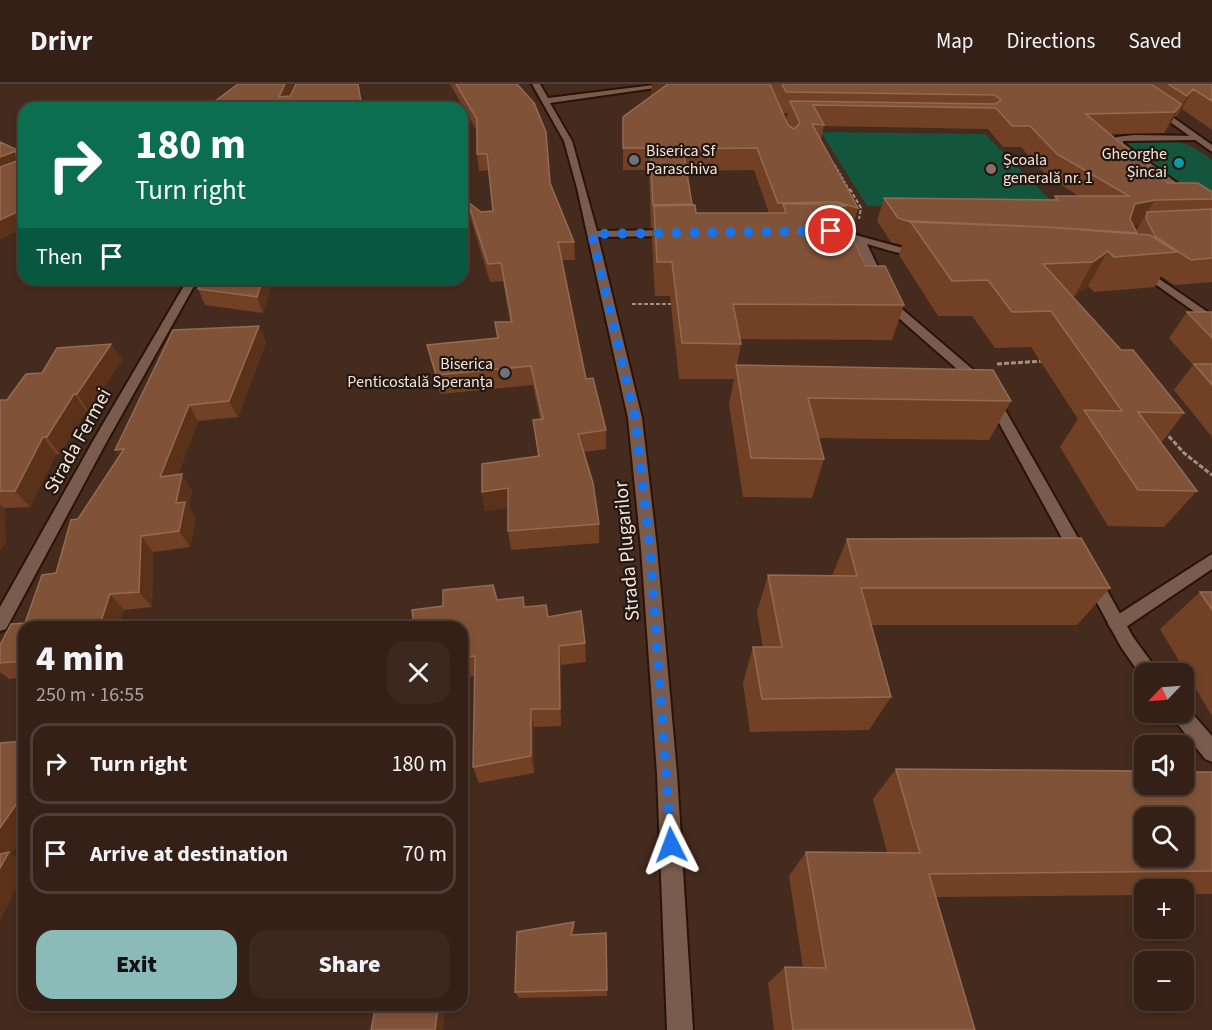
<!DOCTYPE html>
<html lang="en">
<head>
<meta charset="utf-8">
<style>
  :root { --surface:#342016; --page:#3c281f; --text:#f1f3f6; --muted:#a9a3a1; --line:#4e3e35; --accent:#8bbbb9 }
  body { margin:0; font-family:"Source Sans 3",sans-serif; background:var(--page); color:var(--text); height:100vh; display:flex; flex-direction:column; font-size:22px; white-space:nowrap }
  * { box-sizing:border-box; margin:0 }
  p { font-size:20px; color:var(--muted) }
  .icon { flex:none; width:33px; height:33px; fill:none; stroke:currentColor; stroke-width:2; stroke-linecap:round; stroke-linejoin:round }
  .map { position:relative; flex:1; overflow:hidden }
  .sheet { position:absolute; left:18px; top:537px; width:450px; height:390px; display:flex; flex-direction:column; background:var(--surface); border-radius:18px; box-shadow:0 3px 9px #0003,0 0 0 2px var(--line) }
  .sheet>* { flex:none }
  .hud { position:absolute; left:18px; top:18px; width:450px; height:183px; border-radius:18px; box-shadow:0 3px 9px #0003,0 0 0 2px var(--line); background:#0b6e4f; color:#fff; overflow:hidden }
  .needle { width:39px; rotate:245deg }
  .buttons { position:absolute; left:1134px; top:579px; display:grid; gap:12px }
  .buttons a { display:grid; place-items:center; width:60px; height:60px; border-radius:12px; background:var(--surface); box-shadow:0 3px 9px #0003,0 0 0 2px var(--line); font-size:30px }
  .pin { position:absolute; display:grid; place-items:center; width:51px; height:51px; color:#fff; margin:-26px; border:3px solid #fff; border-radius:50%; box-shadow:0 2px 6px #0007 }
  .me { position:absolute; width:66px; margin:-33px; rotate:357deg; stroke-linejoin:round; filter:drop-shadow(0 0 4px #0008) }
  .turn { display:flex; align-items:center; gap:21px; height:126px; padding:0 18px; font-size:27px }
  .turn .icon { width:78px; height:78px; stroke-width:2.5 }
  .turn b { display:block; font-size:42px; line-height:51px }
  .then { display:flex; align-items:center; height:57px; padding:0 18px; background:#0003; gap:12px; font-size:22px }
  .round { display:grid; place-items:center; flex:none; width:63px; height:63px; border-radius:18px; background:var(--page) }
  .head { display:flex; align-items:center; justify-content:space-between; height:102px; padding:0 18px }
  h1 { font-size:36px; font-weight:800; line-height:45px }
  .button { display:flex; gap:12px; margin-top:auto; padding:12px 18px }
  .button a { flex:1; height:69px; border-radius:18px; background:var(--accent); color:#111; font-size:24px; font-weight:800; line-height:69px; text-align:center }
  .button a+a { background:var(--page); color:var(--text) }
  ul { padding:0; list-style:none }
  li { display:flex; align-items:center; gap:18px; height:81px; margin:0 12px 9px; padding:0 6px; border:3px solid var(--line); border-radius:18px }
  li div { flex:1 }
  li b { display:block; font-size:22px }
  li em { font-style:normal }
  header { display:flex; align-items:center; gap:36px; box-sizing:border-box; height:84px; padding:0 30px; background:var(--surface); border-bottom:2px solid var(--line) }
  header strong { font-size:28px }
  nav { display:flex; gap:33px; margin-inline-start:auto; font-size:21px }
  .map>svg:first-child { display:block }
</style>
</head>
<body>
<header>
<strong>Drivr</strong>
<nav><a>Map</a><a>Directions</a><a>Saved</a></nav>
</header>
<div class="map">
<svg width="1212" height="946" viewBox="0 0 1212 946">
  <rect width="100%" height="100%" fill="#452b1d"/>
  <path fill="#13553d" d="M821 48 985 50 1054 120 867 122Z
    M1132 56C1169 56 1181 52 1212 76V123L1128 61Z"/>
  <g fill="none" stroke-linecap="round" stroke-linejoin="round">
    <g stroke="#2a1306" stroke-width="4">
      <path id="pedestrian" d="M1212 470V485L1123 545 1117 547 1111 545 1108 540 1111 535Z"/>
    </g>
    <g stroke="#2a1306" stroke-width="4">
      <path id="minor" d="M532 0H540L548 14 662 0H683L550 19 572 57 597 147 673 146 678 149 673 152 598 153 642 334 657 464 677 690 693 946H667L657 690 641 464 628 334 577 104 564 57Z
        M1134 51 1199 52V56H1196L1123 57V59L1212 125V133L1115 60 1116 53Z
        M830 144 903 164 926 166V170C906 174 886 165 867 160L895 219 991 301 1086 468 1088 472 1086 476 1080 478 1074 476 981 306 886 223 855 157 826 149 825 147Z
        M1139 181 1212 231V240L1135 186V182Z
        M188 195H198L107 357 6 545 0 547V523L93 357Z
        M1092 488 1098 490 1133 553 1160 590H1144V596L1121 563 1084 495 1086 490Z
        M1184 620 1212 652V678L1205 675 1173 634 1170 628H1184Z"/>
    </g>
    <g stroke="#2a1306" stroke-width="4">
      <path id="secondary" d="M1117 0H1126L1212 61V68Z"/>
    </g>
    <path stroke="#a48f84" stroke-width="1.5" stroke-dasharray="3 1.5" stroke-linecap="butt" d="M835 81 850 107"/>
    <path stroke="#a48f84" stroke-width="2" stroke-dasharray="4 2" stroke-linecap="butt" d="M850 105 861 124 859 135
      M632 220H675"/>
    <path stroke="#a48f84" stroke-width="3" stroke-dasharray="5 2" stroke-linecap="butt" d="M997 280 1043 277
      M1164 347 1184 369 1212 391"/>
    <use href="#pedestrian" fill="#795c4d" fill-rule="evenodd"/>
    <use href="#minor" fill="#795c4d" fill-rule="evenodd"/>
    <use href="#secondary" fill="#795c4d" fill-rule="evenodd"/>
  </g>
  <path fill="#724125" fill-rule="evenodd" d="M450 0H517L550 99 574 158 575 176H561L586 295 606 346V365L584 368 599 440V459L511 466 508 447V423L485 427 482 408 538 372 533 336 540 335 533 301 440 310 427 261 497 254 495 238H510L503 197 490 198 471 135 468 118 481 128 493 127 489 86 479 87 477 70V47Z
    M652 0 783 29 771 0H1212V46L1182 25 1176 33 1175 32 1164 49 1110 50 1168 99 1212 108V198L1174 201 1161 192 1155 203 1094 208 1088 202 1073 213 1121 266 1184 329 1161 359 1197 407 1164 443 1108 442 1060 363 1078 335 1031 263 995 264 972 232H938L899 171 902 161 891 158 877 137 884 114 1053 116 1055 112H1079L1047 92 1021 63H1003L988 45 824 42 821 56 858 124 852 147H850L866 182 904 221 892 256 740 255 741 260 737 281 1011 317 989 356 818 354 824 375 812 414 743 413 729 320 734 295H679L670 212H655L652 155 653 144H651L649 86H623V33L651 13ZM783 29H788L786 37ZM754 86 769 129H696L692 121 687 87ZM1140 140 1136 147 1133 141Z
    M0 58 24 69V144L0 155Z
    M273 195 263 229 205 221 198 205Z
    M1187 228H1212V353L1174 306 1193 281 1169 254Z
    M259 242 266 258 238 333 198 337 178 391 192 407 189 423 196 434 190 463 153 468 152 523 124 526 119 543H24V593L9 595 0 588V561L25 539 56 489 78 435 119 372 115 366Z
    M111 260 122 276 88 327H86L60 370H56L30 423 4 424 6 459 0 466V316H7L42 289Z
    M847 455 1110 504 1077 541H871L891 613 869 646 750 648 743 599 753 563H763L757 528 768 491 832 492Z
    M1200 508H1212V632L1160 545Z
    M497 516 524 523 548 533 585 559 586 578 561 581V642L534 643V689L479 699 473 683 475 592 462 593V543Z
    M896 685 1212 688V810H1184V806H1144V811L936 813 975 946H774L768 899 785 883 803 884 789 792 806 768H887L873 715Z
    M574 838 575 846 574 851 606 849 607 912 519 914 515 908Z"/>
  <path fill="#5a3119" d="M285 0H294L283 24 279 13Z
    M652 0H674L651 18Z
    M1193 5 1182 25 1176 33 1187 12Z
    M1181 20 1170 41 1164 49 1175 28Z
    M16 67 24 80 0 91V73Z
    M1155 116 1140 140 1122 144 1135 120Z
    M19 127 24 135V144L0 155V136Z
    M1108 167 1088 202 1074 213 1093 178Z
    M263 195H273L263 229 257 213Z
    M259 242 266 258 238 333 229 317Z
    M111 260 122 276 88 327 77 310Z
    M74 310 86 327 60 370 47 353Z
    M189 321 198 337 171 409 160 393Z
    M43 353 56 370 30 423 15 407Z
    M124 365 126 383 115 366Z
    M182 390 192 407 189 423 196 434 190 463 179 447 176 419Z
    M508 404 511 423 485 427 482 408Z
    M0 420 4 424 6 459 0 466Z
    M141 452 153 468 152 523 139 508Z
    M110 510 124 526 119 543H99Z
    M559 562 561 581V642L560 625Z
    M531 625 534 643V689L531 672Z
    M24 709V751L12 770 24 776V791L0 836V744Z
    M574 838 575 846 573 859 571 851Z
    M438 923 445 929 443 946H435Z"/>
  <path fill="#805338" stroke="#936a52" stroke-width="1.5" fill-rule="evenodd" d="M238 0H285L279 13 290 12 296 0H358L362 24H206Z
    M456 0H517L534 19 546 48 550 99 574 158H558L586 295 593 294 606 346 578 350 593 399 599 440 508 447V404L482 408V380L539 372 533 336 543 335 531 282 436 291 427 261 498 254 495 238H512L501 179 488 180 468 118 481 128 493 127 487 70H477V35Z
    M668 0H770L788 41 794 45 800 39 790 17 995 20 1001 16 995 11 786 8 782 0H1151L1181 20 1175 28 1086 30 1168 99H1198L1212 108V115L1155 116 1135 120 1130 135 1137 149 1046 143 910 138 898 134 884 114 1058 116 1055 112H1129L1057 70 1030 42H1012L996 24 813 21 824 41 812 40 858 124 837 118 778 119 757 64 683 65 692 120 653 121 650 64H623V33Z
    M1168 0H1212V17L1193 5 1187 12Z
    M185 22 200 24H179Z
    M0 58 24 69V128L19 127 0 136V83L17 77 16 67 0 73Z
    M783 120H839L847 122H838L866 182H885L904 221 733 220 741 260 682 259 672 178H657L654 122 695 121 696 129H786Z
    M1212 125V174L1191 176 1155 152 1146 134 1147 128Z
    M910 137 1046 143 1150 151 1177 168 1114 173 1108 167 1093 178 1043 180 1121 266H1133L1184 329 1138 328 1197 407 1138 406 1084 326 1122 327 1051 227 1012 228 988 196 952 197Z
    M203 195H263L257 213 198 205Z
    M1187 228H1212V254Z
    M259 242 229 317 189 321 160 393 182 390 176 419 185 418 179 447 141 452 139 508 110 510 99 543H24V577L0 579V561L11 540 25 539 42 491 56 489 71 436 78 435 124 365 115 366 173 246Z
    M111 260 77 310H74L47 353H43L15 407H0V316H7L26 290 42 289 57 264Z
    M1194 280H1212V301Z
    M736 281 993 286 1011 317 808 314 824 375 751 374Z
    M1081 454 1110 504H861L891 613 762 615 753 563H782L768 491 857 492 847 455Z
    M493 501 497 516 523 513 524 523 546 521 548 533 581 527 585 559 559 562 560 625H531V672L473 683 475 572 462 574V543H414L412 526 443 522V506Z
    M1200 508H1212V526Z
    M351 537V543H322V540Z
    M24 657V709L0 744V659Z
    M896 685 1144 687V700H1184V688H1212V787L929 790 975 946H793L785 883 826 884 806 768 920 769ZM1144 734H1184V772H1144Z
    M9 768 0 784V770Z
    M574 838 571 851 606 849 607 906 515 908 517 848Z
    M376 921H412L438 923 435 946H371Z"/>
  <g fill="none" stroke-linecap="round" stroke-linejoin="round">
    <path stroke="#1a73e8" stroke-width="10" stroke-dasharray="0 18" d="M671 761 650 464 635 334 592 150 831 147"/>
  </g>
  <g fill="#6b7280" stroke="#231711" stroke-width="2">
    <circle cx="634" cy="76" r="6"/>
    <circle cx="505" cy="289" r="6"/>
  </g>
  <circle fill="#0f9aa8" stroke="#231711" stroke-width="2" cx="1179" cy="79" r="6"/>
  <circle fill="#8d6e63" stroke="#231711" stroke-width="2" cx="991" cy="85" r="6"/>
  <g text-anchor="middle" dominant-baseline="central" stroke-width="4.5" stroke-linejoin="round" paint-order="stroke">
    <g font-size="16" fill="#f6e5dc" stroke="#231711" text-anchor="start">
      <text x="646" y="67">Biserica Sf<tspan x="646" dy="18">Paraschiva</tspan></text>
      <text x="1167" y="70" text-anchor="end">Gheorghe<tspan x="1167" dy="18">Șincai</tspan></text>
      <text x="1003" y="76">Școala<tspan x="1003" dy="18">generală nr. 1</tspan></text>
      <text x="493" y="280" text-anchor="end">Biserica<tspan x="493" dy="18">Penticostală Speranța</tspan></text>
    </g>
    <g font-size="20" fill="#f6e5dc" stroke="#231711">
      <text transform="translate(78 357) rotate(-61)">Strada Fermei</text>
      <text transform="translate(627 467) rotate(-95)">Strada Plugarilor</text>
    </g>
  </g>
</svg>
<div class="buttons">
<a><svg class="needle" viewBox="-14 -14 28 28"><path d="M0-13l5 13h-10z" fill="#e53935"/><path d="M0 13l5-13h-10z" fill="#a9a3a1"/></svg></a>
<a><svg class="icon" aria-label="sound" viewBox="0 0 24 24"><path d="M4 9h4l5-4v14l-5-4H4zM17 9q2 3 0 6"/></svg></a>
<a><svg class="icon" aria-label="search" viewBox="0 0 24 24"><circle cx="10" cy="10" r="6"/><path d="M15 15l6 6"/></svg></a>
<a>+</a>
<a>−</a>
</div>
<div class="pin" style="left:831px;top:147px;background:#d93025"><svg class="icon" aria-label="arrive" viewBox="0 0 24 24"><path d="M6 21V4h12l-3 4 3 4H6"/></svg></div>
<svg class="me" style="left:671px;top:761px" viewBox="-20 -20 40 40"><path d="M0-17L14 15 0 8-14 15z" fill="#1a73e8" stroke="#fff" stroke-width="4"/></svg>
<div class="hud">
<div class="turn"><svg class="icon" aria-label="right" viewBox="0 0 24 24"><path d="M7 20v-9h11M14 6l5 5-5 5"/></svg><div><b>180 m</b>Turn right</div></div>
<div class="then">Then<svg class="icon" aria-label="arrive" viewBox="0 0 24 24"><path d="M6 21V4h12l-3 4 3 4H6"/></svg></div>
</div>
<section class="sheet">
<div class="head"><div><h1>4 min</h1><p>250 m · 16:55</p></div><a class="round"><svg class="icon" aria-label="close" viewBox="0 0 24 24"><path d="M6 6l12 12M18 6L6 18"/></svg></a></div>
<ul>
<li><svg class="icon" aria-label="right" viewBox="0 0 24 24"><path d="M7 20v-9h11M14 6l5 5-5 5"/></svg><div><b>Turn right</b></div><em>180 m</em></li>
<li><svg class="icon" aria-label="arrive" viewBox="0 0 24 24"><path d="M6 21V4h12l-3 4 3 4H6"/></svg><div><b>Arrive at destination</b></div><em>70 m</em></li>
</ul>
<div class="button"><a>Exit</a><a>Share</a></div>
</section>
</div>
</body>
</html>
